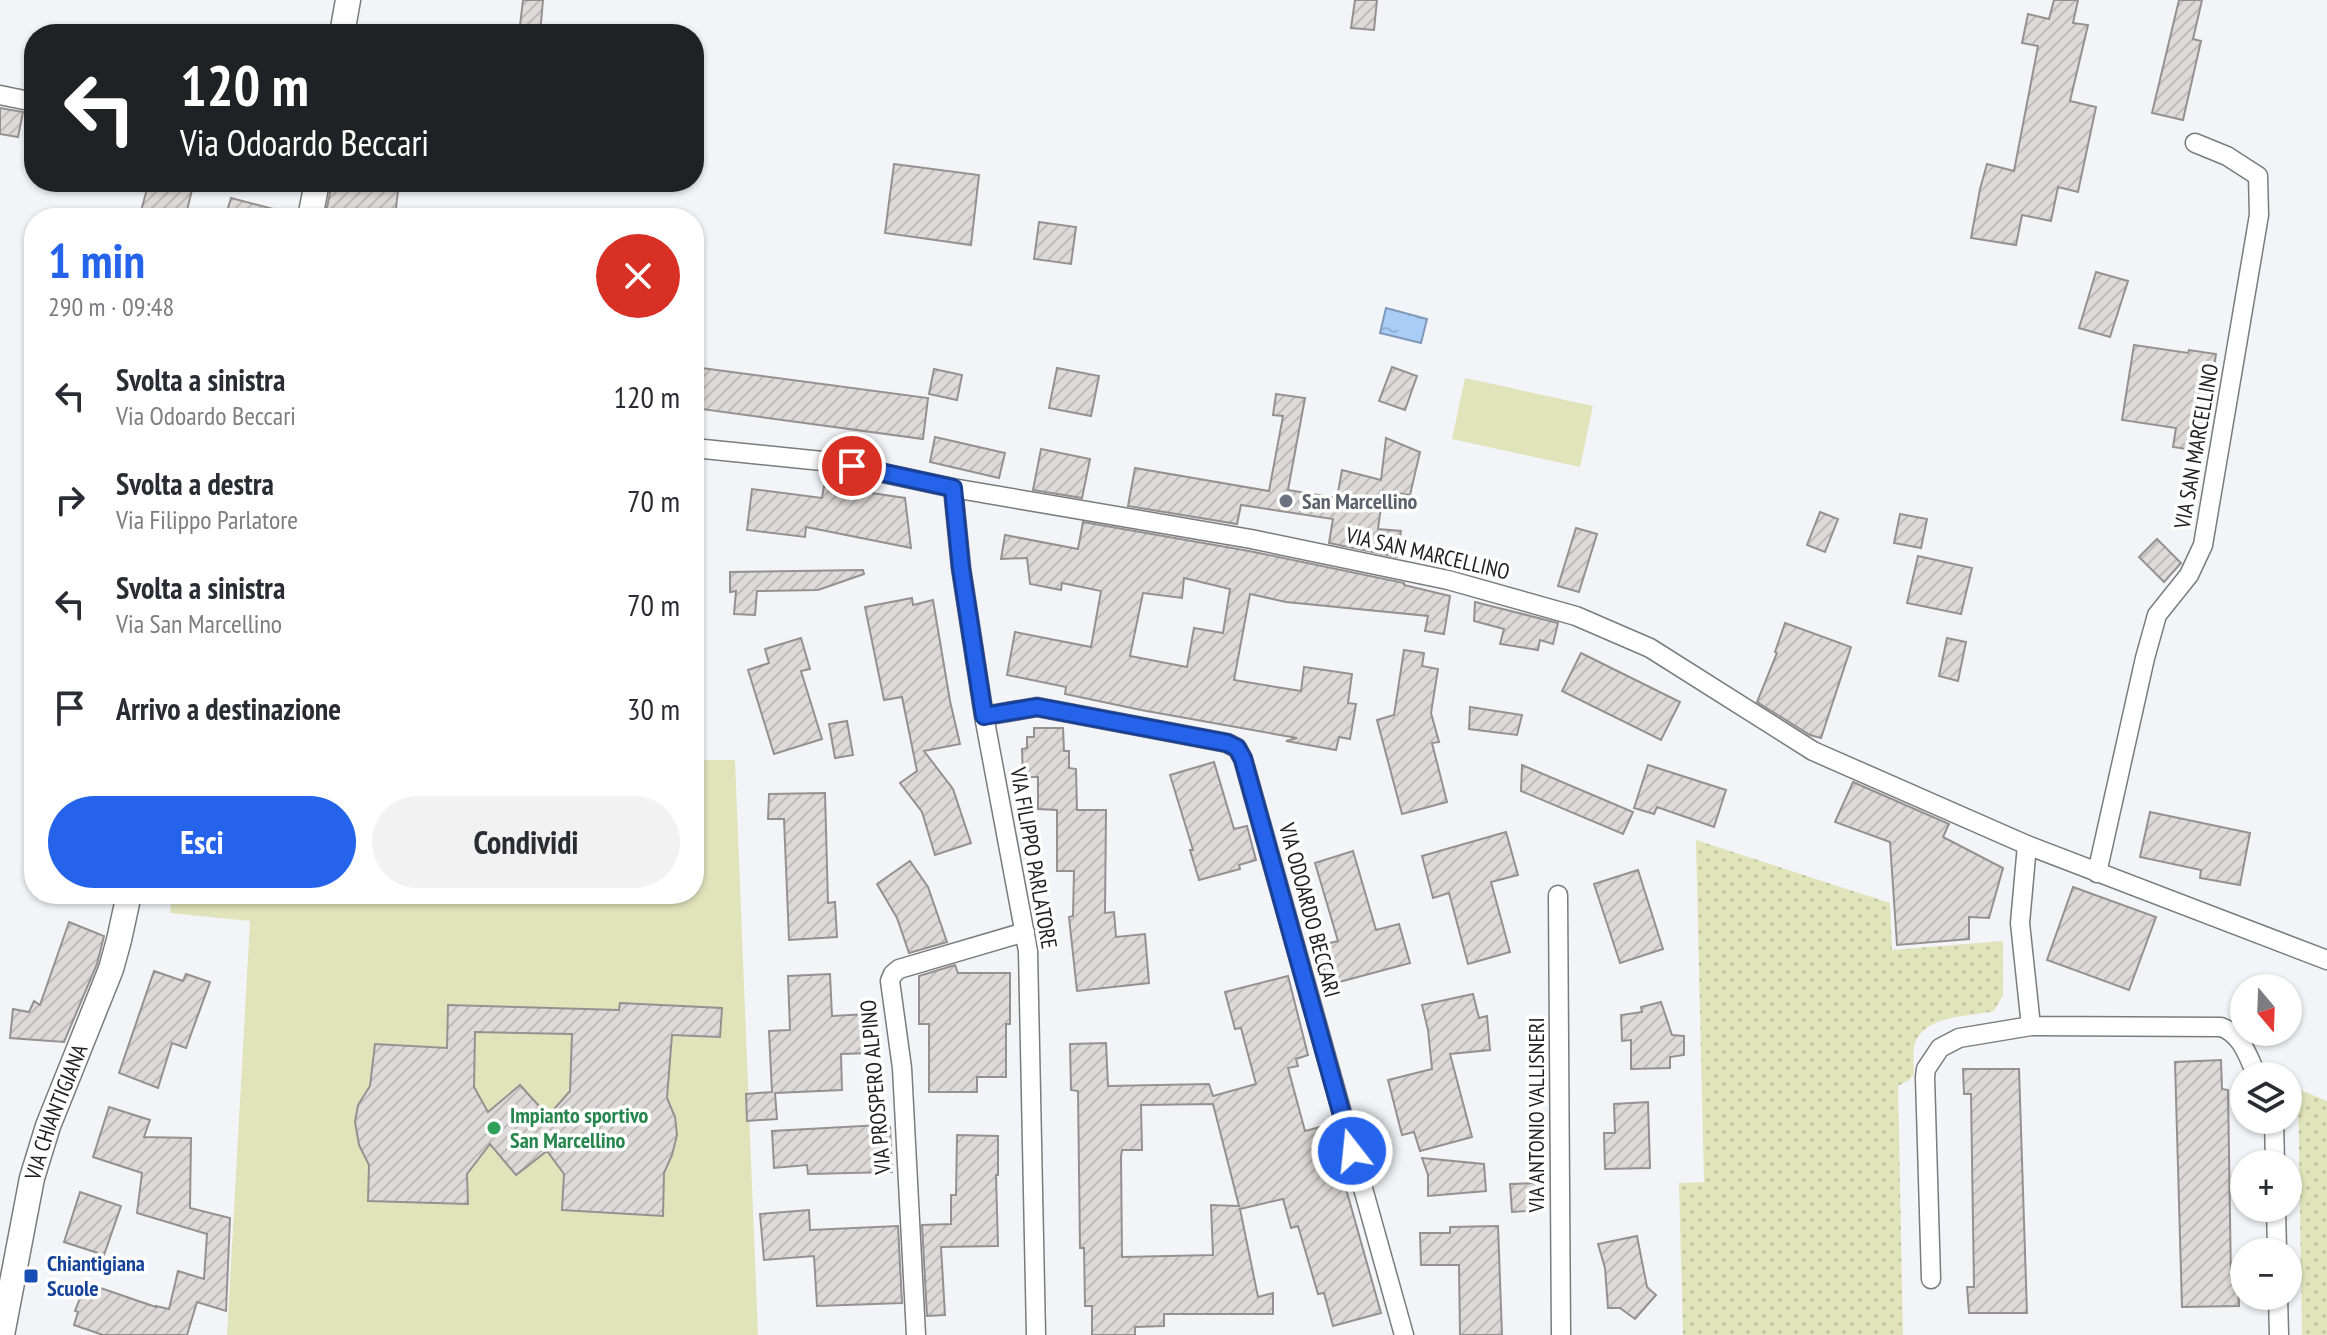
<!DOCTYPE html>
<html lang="it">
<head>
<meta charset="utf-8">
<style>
  :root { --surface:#fff; --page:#f2f2f3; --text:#2b2b33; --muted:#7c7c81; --accent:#2563eb }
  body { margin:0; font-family:"PT Sans Narrow",sans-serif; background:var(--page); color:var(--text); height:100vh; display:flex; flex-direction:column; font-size:30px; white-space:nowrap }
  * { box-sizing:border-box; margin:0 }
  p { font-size:26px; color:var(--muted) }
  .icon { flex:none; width:44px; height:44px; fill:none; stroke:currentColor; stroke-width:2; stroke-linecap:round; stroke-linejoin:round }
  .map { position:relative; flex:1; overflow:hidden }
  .details { position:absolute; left:24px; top:208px; width:680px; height:696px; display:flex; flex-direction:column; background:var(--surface); border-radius:32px; box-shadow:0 2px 6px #0004 }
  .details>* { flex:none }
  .banner { position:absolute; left:24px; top:24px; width:680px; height:168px; border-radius:32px; box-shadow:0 2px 6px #0004; background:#202124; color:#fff; overflow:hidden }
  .needle { width:52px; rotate:161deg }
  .controls { position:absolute; left:2230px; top:974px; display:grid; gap:16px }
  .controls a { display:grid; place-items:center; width:72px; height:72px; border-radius:50%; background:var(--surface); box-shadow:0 2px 6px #0004; font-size:40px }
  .pin { position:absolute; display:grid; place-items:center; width:68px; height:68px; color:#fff; margin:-34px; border:4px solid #fff; border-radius:50%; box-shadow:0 2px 8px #0007 }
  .me { position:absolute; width:88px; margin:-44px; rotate:344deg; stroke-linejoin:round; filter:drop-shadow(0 0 6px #0008) }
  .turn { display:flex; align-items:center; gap:28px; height:168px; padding:0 24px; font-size:36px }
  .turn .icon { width:104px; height:104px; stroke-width:2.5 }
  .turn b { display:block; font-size:56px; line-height:68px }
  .round { display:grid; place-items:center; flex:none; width:84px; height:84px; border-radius:42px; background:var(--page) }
  .headline { display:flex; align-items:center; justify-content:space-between; height:136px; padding:0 24px }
  h1 { font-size:48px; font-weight:600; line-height:60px; color:var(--accent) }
  .cta { display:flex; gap:16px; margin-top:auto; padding:16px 24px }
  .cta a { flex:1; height:92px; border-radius:48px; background:var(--accent); color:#fff; font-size:32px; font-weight:600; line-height:92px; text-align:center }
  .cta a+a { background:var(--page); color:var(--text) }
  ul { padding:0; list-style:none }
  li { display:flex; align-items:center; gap:24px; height:104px; padding:0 24px }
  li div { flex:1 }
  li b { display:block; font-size:30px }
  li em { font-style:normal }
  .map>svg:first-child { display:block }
</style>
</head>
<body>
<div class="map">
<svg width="2327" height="1335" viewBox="0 0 2327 1335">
  <defs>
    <pattern id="park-dots" width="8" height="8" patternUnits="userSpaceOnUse" patternTransform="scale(2)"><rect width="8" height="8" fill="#e1e4ba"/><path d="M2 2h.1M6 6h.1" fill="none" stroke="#c1c3a0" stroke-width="1.8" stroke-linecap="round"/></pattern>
    <pattern id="water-ripples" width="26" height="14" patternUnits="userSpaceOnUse" patternTransform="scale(2)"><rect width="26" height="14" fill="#aacdf8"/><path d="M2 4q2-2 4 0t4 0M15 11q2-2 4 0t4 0" fill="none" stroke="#92b0d4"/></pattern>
    <pattern id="building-hatch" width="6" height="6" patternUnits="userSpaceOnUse" patternTransform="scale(2)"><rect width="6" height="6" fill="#dedad9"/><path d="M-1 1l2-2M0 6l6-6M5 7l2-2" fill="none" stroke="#bebbba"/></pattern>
  </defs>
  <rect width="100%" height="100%" fill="#f3f4f8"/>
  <path fill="url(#park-dots)" d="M1696 840 1890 903 1892 950 2003 941V995L1994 1011C1970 1017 1926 1014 1915 1043 1912 1051 1914 1065 1914 1074L1909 1080 1898 1086 1903 1335H1683L1679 1183 1704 1182Z
    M2298 1089 2327 1101V1335H2302Z"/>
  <path fill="#e1e4ba" d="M1465 378 1593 406 1580 467 1452 439Z
    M694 760H735L758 1335H227L250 921 170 913 172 894H694Z"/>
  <path fill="url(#water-ripples)" stroke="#8199b8" stroke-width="2" d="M1386 308 1427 319 1421 343 1380 333Z"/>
  <path fill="url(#building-hatch)" stroke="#969191" stroke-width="2" fill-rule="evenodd" d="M523 0H543L540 34H519Z
    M1355 0H1377L1374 30 1351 28Z
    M2054 0H2078L2073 23 2088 25 2070 101 2096 107 2078 192 2058 187 2051 221 2022 215 2016 245 1971 238 1980 189 1987 164 2014 171 2038 46 2022 43 2028 14 2049 19Z
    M2179 0H2202L2193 39 2201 41 2183 120 2152 113Z
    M0 108 23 112 18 137 0 134Z
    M894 164 979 175 971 245 885 233Z
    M149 182H194L185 218H139Z
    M332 182H399L395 217 362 215V218H325Z
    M231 198 285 212 284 218H225Z
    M1039 222 1076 227 1071 264 1034 259Z
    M2096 272 2128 281 2110 337 2079 328Z
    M2134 345 2188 353 2189 350 2216 354 2200 451 2173 447 2176 428 2122 420Z
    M694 367 928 398 923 439 694 408Z
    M1392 367 1417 376 1405 410 1379 401Z
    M1057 368 1099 376 1091 416 1049 408Z
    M934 369 962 375 957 400 929 394Z
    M1276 394 1305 398 1288 490 1337 498 1342 470 1381 480 1386 438 1420 452 1410 495 1383 491 1378 529 1401 531 1397 557 1329 543 1333 519 1241 505 1237 524 1128 506 1135 468 1269 491 1283 416 1273 415Z
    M935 437 1005 453 999 478 930 462Z
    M1041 449 1090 459 1082 498 1033 490Z
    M824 486 905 498 911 548 806 527 805 537 747 530 752 489 822 498Z
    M1820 512 1838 519 1825 552 1807 545Z
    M1900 514 1927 519 1921 548 1894 543Z
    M1083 522 1249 551 1404 583V585L1450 596 1444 634 1425 631 1428 616 1286 602 1250 594 1234 680 1301 691 1304 667 1352 674 1348 703 1356 704 1350 739 1339 737 1336 750 1286 741 1297 738 1141 710 1065 694 1066 687 1007 675 1015 632 1091 647 1101 591 1062 583 1061 590 1030 584 1027 558 1001 559 1005 535 1078 549ZM1184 578 1230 589 1223 633 1194 628 1187 667 1130 656 1143 593 1182 598Z
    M1576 528 1597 534 1579 592 1558 586Z
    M2157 539 2181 563 2164 582 2139 557Z
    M1918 556 1972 568 1961 614 1907 603Z
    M863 570 864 574 818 590 757 591 755 615 734 614 736 591 730 592V572Z
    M912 598 913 605 933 600 950 701 960 744 924 751 953 789 971 843 935 855 922 812 900 783 917 771 902 697 884 700 865 607Z
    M1475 602 1558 623 1553 644 1540 640 1538 650 1500 644 1504 629 1474 621Z
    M1785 623 1851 647 1821 738 1810 735 1757 702 1777 653 1775 652Z
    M801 638 810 669 801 671 822 739 774 754 748 670 769 663 765 649Z
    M1947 638 1966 642 1958 681 1939 676Z
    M1404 650 1424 653 1422 666 1438 669 1431 713 1439 742 1432 743 1447 802 1402 814 1377 720 1394 715Z
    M1581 653 1680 702 1661 740 1562 691Z
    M1470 707 1522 715 1517 735 1469 729Z
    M847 721 853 755 835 758 829 724Z
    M1034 728H1063L1064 751H1069V768L1076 769 1077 810H1106L1105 913 1114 912 1116 937 1145 934 1149 983 1077 991 1069 917 1073 916 1074 871H1057V810L1038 809V777H1023L1022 749 1027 748V737H1034Z
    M1214 762 1234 829 1247 826 1256 860 1239 865 1240 869 1199 880 1190 850H1193L1170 775Z
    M1522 765 1633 812 1623 834 1521 791Z
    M1648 765 1726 790 1714 827 1657 807 1654 814 1634 808Z
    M1853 782 1949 824 1943 837 2003 868 1989 918 1969 917V939L1897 945 1890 842 1835 822Z
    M825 793 828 903 835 902 837 937 789 940 784 819H768L769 794Z
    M2150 812 2250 833 2240 885 2200 878 2201 870 2140 857Z
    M1506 832 1518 875 1491 882 1510 952 1468 964 1449 893 1433 898 1422 856Z
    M1353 851 1376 930 1399 924 1410 963 1328 985 1318 946 1338 941 1315 863Z
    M910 861 928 887 947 942 909 953 897 918 877 884Z
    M1638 870 1663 949 1620 963 1594 884Z
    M2073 887 2156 917 2129 990 2047 960Z
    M69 922 104 936 97 964 64 1042 10 1038 13 1009 29 1012 34 1001 40 1005Z
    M955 965 958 973H1010V1024H1006V1077H977V1092H929V1024H919V976Z
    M154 971 183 981 186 974 210 982 186 1048 172 1043 158 1088 119 1073Z
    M830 974 832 1016 868 1014 870 1053 841 1054 842 1090 775 1093 777 1119 747 1121 746 1094 772 1092 769 1031 790 1030 788 976Z
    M1288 976 1308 1055 1296 1059 1298 1066 1288 1068 1305 1131 1328 1125 1381 1313 1333 1326 1324 1293 1318 1294 1298 1226 1291 1228 1283 1199 1240 1209 1258 1297 1273 1293V1314H1164V1326L1135 1327V1335H1092V1306H1085L1084 1248H1080L1078 1091 1071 1090 1070 1044 1106 1043 1108 1086 1209 1084 1213 1096 1256 1084 1241 1028 1235 1029 1225 992ZM1213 1104 1239 1206 1211 1205 1213 1255 1122 1257 1121 1156 1122 1150H1142L1141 1105Z
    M1473 994 1479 1018 1487 1016 1490 1050 1450 1054 1472 1137 1420 1151 1414 1132 1402 1135 1388 1080 1432 1069 1428 1030 1422 1005Z
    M1661 1002 1672 1035 1684 1036V1055L1670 1057V1068L1631 1069V1040L1622 1041 1621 1015 1642 1012 1641 1007Z
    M620 1003 722 1008 720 1037 672 1035 667 1098 675 1117 677 1135 672 1155 664 1173 663 1216 562 1210 564 1174 547 1151 516 1175 490 1144 467 1174 468 1204 368 1201 369 1165 359 1145 355 1122 358 1105 370 1086 375 1044 447 1048 448 1005 619 1010ZM475 1032 572 1034 570 1091 548 1116 520 1085 488 1112 474 1087Z
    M2221 1060 2222 1089 2228 1090 2231 1280 2238 1279 2239 1306 2182 1307 2175 1062Z
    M1963 1069H2019L2027 1313H1969L1967 1287H1974L1971 1094H1964Z
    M1648 1102 1650 1168 1605 1169 1604 1133H1615L1614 1104Z
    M109 1107 150 1120 144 1137 191 1138 190 1208 230 1218 226 1311 197 1302 187 1335H103L74 1325 78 1312 75 1311 86 1283 156 1307V1306L169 1309 178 1271 204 1279 207 1234 137 1213 142 1173 93 1157Z
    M880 1125V1127H890L892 1172 808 1174 807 1165 774 1168 772 1131Z
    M957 1135 998 1136V1175H996L998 1246 941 1247 945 1315 927 1316 922 1225 951 1224V1195H956Z
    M1422 1158 1484 1164 1486 1191 1428 1196V1175Z
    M1539 1183 1540 1210 1512 1212 1510 1184Z
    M80 1192 121 1206 104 1255 64 1242Z
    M809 1210 810 1230 898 1226 902 1303 817 1306 814 1256 764 1260 760 1214Z
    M1498 1226 1502 1335H1460L1459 1265H1421L1420 1233H1450V1227Z
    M1637 1236 1647 1287 1656 1295 1635 1319 1620 1308H1608L1605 1268 1598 1244Z"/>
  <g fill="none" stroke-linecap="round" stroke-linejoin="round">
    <g stroke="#797b7e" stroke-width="21">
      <path id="minor" d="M0 95 34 102
        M694 448 832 462 953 488 1251 539 1448 580 1576 616 1650 648 1813 751 2027 845 2327 960
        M953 488 961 568 984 716 1028 951 1036 1335
        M984 716 1037 707 1227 743 1237 748 1243 759 1404 1335
        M2027 845 2020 923 2031 1026
        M2097 873 2145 658 2157 615 2189 575 2203 545 2259 215 2258 176 2227 156 2195 143
        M1558 895 1561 1335
        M2274 1120 2275 1164
        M2276 1208 2277 1252
        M1931 1279 1925 1077 1926 1069 1940 1048 1959 1038 2031 1026 2221 1027C2242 1034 2248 1057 2257 1076
        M2278 1296 2279 1335
        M916 1335 902 1068 890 981 893 974 899 969 1025 932"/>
    </g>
    <g stroke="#797b7e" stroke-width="27">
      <g id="tertiary">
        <path d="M342 34 348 0"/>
        <path d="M310 218 317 182"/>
        <path id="s1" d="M2 1335 32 1178 48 1126 111 969 119 940 129 894"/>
      </g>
    </g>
    <use href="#minor" stroke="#fff" stroke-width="18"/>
    <use href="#tertiary" stroke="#fff" stroke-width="24"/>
  </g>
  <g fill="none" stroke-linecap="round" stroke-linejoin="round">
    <g stroke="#184099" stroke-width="20">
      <path id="route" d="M852 466 953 488 961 568 984 716 1037 707 1227 743 1237 748 1243 759 1352 1151"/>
    </g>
    <use href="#route" stroke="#2563eb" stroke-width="14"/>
  </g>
  <circle fill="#6b7280" stroke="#fff" stroke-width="3" cx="1286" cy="501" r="8"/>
  <circle fill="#2e9e5b" stroke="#fff" stroke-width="3" cx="494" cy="1128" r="8"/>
  <rect fill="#1a4fb4" stroke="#fff" stroke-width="3" x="23" y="1268" width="16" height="16" rx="4"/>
  <g text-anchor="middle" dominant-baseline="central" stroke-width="7" stroke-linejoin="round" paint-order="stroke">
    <g font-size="22" fill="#212123" stroke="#fff">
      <text transform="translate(2196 446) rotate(-80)">VIA SAN MARCELLINO</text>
      <text transform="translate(1428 553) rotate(13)">VIA SAN MARCELLINO</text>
      <text transform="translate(1034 858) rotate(80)">VIA FILIPPO PARLATORE</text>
      <text transform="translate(1310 910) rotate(75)">VIA ODOARDO BECCARI</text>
      <text transform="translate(875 1087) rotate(-95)">VIA PROSPERO ALPINO</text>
      <text stroke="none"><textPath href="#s1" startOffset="230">VIA CHIANTIGIANA</textPath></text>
      <text transform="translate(1536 1115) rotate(-90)">VIA ANTONIO VALLISNERI</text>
    </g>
    <g font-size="22" font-weight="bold" fill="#5b616d" stroke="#fff" text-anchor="start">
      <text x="1302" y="501">San Marcellino</text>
    </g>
    <g font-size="22" font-weight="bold" fill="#27864d" stroke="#fff" text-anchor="start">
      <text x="510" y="1115">Impianto sportivo<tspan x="510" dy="25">San Marcellino</tspan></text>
    </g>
    <g font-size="22" font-weight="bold" fill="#164399" stroke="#fff" text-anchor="start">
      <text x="47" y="1263">Chiantigiana<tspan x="47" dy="25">Scuole</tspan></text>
    </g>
  </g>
</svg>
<div class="controls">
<a><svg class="needle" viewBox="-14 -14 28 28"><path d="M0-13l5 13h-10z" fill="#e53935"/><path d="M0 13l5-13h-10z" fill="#7c7c81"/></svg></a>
<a><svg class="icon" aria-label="layers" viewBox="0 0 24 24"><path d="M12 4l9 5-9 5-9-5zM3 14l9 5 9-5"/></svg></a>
<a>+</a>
<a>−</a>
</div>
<div class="pin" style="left:852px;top:466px;background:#d93025"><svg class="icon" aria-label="arrive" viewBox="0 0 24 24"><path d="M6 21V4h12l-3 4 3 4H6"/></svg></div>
<svg class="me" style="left:1352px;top:1151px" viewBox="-20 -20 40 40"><circle r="17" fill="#2563eb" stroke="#fff" stroke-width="3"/><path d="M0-11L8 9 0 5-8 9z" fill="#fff"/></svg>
<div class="banner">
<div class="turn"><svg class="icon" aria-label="left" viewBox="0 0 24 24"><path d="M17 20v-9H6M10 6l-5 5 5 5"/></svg><div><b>120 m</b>Via Odoardo Beccari</div></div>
</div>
<section class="details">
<div class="headline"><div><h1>1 min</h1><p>290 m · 09:48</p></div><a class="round" style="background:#d93025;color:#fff"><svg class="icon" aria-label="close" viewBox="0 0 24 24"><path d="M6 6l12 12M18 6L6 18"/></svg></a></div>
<ul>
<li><svg class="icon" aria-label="left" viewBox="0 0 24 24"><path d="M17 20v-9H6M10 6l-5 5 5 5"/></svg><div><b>Svolta a sinistra</b><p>Via Odoardo Beccari</p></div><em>120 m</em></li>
<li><svg class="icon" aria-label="right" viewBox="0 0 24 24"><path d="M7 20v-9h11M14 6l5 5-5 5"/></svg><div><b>Svolta a destra</b><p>Via Filippo Parlatore</p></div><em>70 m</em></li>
<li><svg class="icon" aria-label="left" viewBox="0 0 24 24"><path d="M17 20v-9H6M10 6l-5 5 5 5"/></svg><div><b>Svolta a sinistra</b><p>Via San Marcellino</p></div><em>70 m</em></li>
<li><svg class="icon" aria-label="arrive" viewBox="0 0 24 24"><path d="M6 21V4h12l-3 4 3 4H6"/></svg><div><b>Arrivo a destinazione</b></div><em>30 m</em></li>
</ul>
<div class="cta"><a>Esci</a><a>Condividi</a></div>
</section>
</div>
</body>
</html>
